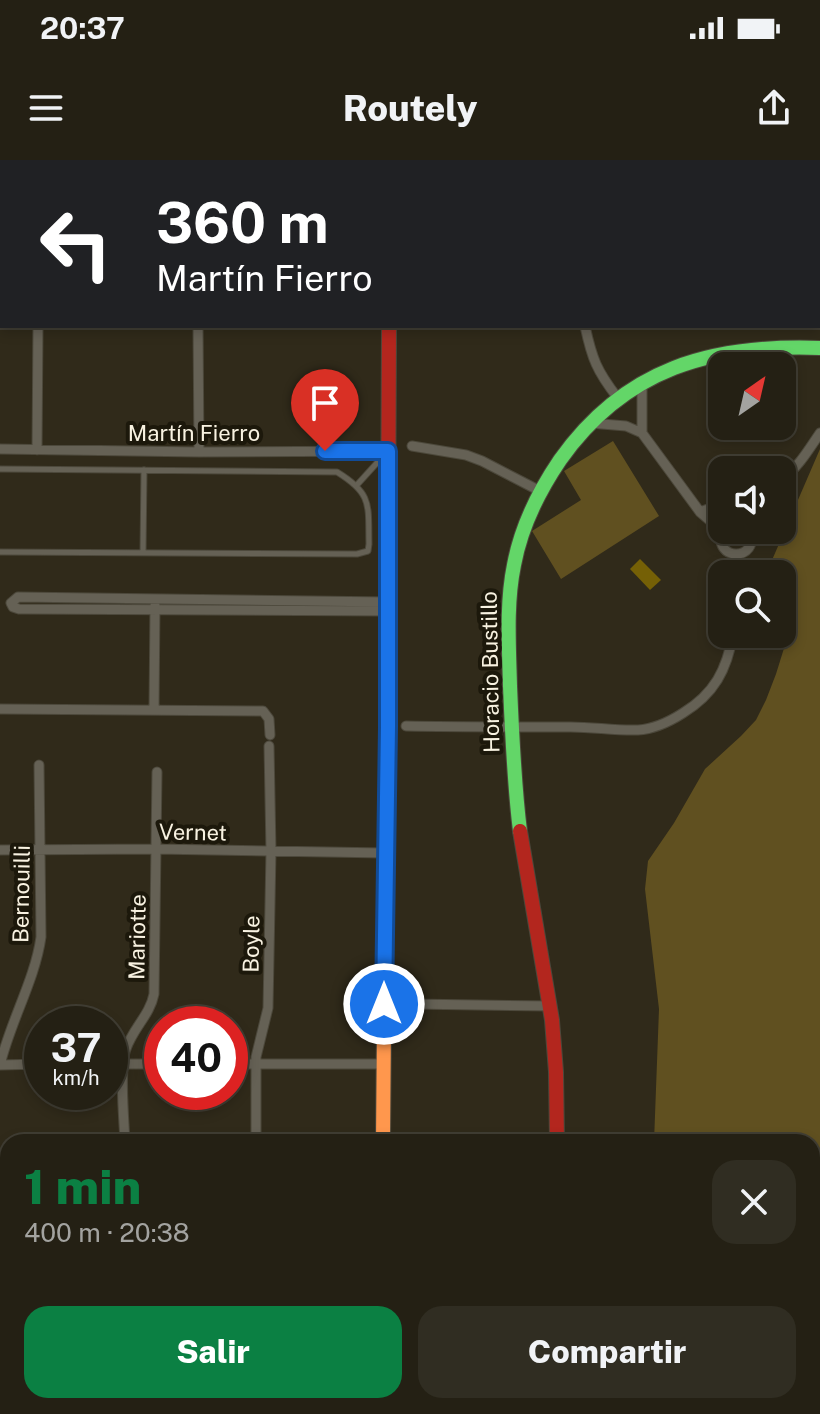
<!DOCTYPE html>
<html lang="es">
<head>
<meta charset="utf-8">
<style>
  :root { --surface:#242014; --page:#302d22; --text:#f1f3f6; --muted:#a3a3a0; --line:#413e34; --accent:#0b8043 }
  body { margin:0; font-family:"Public Sans",sans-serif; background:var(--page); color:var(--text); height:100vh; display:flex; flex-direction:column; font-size:30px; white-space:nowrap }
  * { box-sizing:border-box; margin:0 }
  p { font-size:26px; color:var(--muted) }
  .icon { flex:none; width:44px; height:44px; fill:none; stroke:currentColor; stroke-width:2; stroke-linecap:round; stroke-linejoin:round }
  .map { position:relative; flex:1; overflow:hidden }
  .drawer { position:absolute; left:0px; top:974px; width:820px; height:280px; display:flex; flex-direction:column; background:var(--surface); border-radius:24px 24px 0 0; box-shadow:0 4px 12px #0003,0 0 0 2px var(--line) }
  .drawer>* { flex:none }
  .banner { position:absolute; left:0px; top:0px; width:820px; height:168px; box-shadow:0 4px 12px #0003,0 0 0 2px var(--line); background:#202124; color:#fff; overflow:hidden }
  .needle { width:52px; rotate:34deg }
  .fabs { position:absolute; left:708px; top:192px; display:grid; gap:16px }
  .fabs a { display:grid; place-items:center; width:88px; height:88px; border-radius:16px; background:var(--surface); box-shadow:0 4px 12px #0003,0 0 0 2px var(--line); font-size:40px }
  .speed { position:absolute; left:24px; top:846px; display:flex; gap:16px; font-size:40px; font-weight:700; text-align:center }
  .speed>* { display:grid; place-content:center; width:104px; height:104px; border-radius:50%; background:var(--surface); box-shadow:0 4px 12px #0003,0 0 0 2px var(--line); line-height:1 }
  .speed small { font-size:20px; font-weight:400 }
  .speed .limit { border:12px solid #d22; background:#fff; color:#111 }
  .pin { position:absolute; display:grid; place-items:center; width:68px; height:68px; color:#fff; margin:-82px -34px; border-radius:50% 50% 50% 0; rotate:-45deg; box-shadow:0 0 8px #0007 }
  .pin .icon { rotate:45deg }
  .me { position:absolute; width:88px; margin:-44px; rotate:0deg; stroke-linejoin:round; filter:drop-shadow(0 0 6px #0008) }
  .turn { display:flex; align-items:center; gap:28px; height:168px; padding:0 24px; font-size:36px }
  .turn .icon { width:104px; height:104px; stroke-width:2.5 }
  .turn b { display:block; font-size:56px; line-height:68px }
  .round { display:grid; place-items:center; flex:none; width:84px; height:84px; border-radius:24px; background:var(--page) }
  .head { display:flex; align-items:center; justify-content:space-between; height:136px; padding:0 24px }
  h1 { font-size:48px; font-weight:800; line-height:60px; color:var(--accent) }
  .button { display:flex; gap:16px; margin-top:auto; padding:16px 24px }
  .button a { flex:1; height:92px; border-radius:24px; background:var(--accent); color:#fff; font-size:32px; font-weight:800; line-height:92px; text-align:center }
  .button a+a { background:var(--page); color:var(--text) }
  .status { display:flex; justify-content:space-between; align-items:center; height:56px; padding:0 40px; background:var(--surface); direction:ltr }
  .status svg { height:22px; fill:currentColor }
  header { display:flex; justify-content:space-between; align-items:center; height:104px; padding:0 24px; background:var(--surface); font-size:36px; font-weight:800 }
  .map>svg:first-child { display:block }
</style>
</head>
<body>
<div class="status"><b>20:37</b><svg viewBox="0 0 49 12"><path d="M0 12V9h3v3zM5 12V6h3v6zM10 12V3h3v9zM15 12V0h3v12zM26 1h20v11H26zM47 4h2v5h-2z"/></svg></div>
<header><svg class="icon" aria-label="menu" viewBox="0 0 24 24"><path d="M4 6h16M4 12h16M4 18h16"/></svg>Routely<svg class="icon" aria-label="share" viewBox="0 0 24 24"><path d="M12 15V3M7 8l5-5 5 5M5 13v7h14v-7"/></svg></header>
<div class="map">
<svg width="820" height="1254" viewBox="0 0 820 1254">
  <rect width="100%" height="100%" fill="#302a1a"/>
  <path fill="#605020" d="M613 281 659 356 561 419 532 371 581 340 564 311Z
    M820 289V1182L812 1186V982H654L659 849 645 729 648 701 674 663 705 609 741 576 756 560 766 540 776 514 794 456 782 443V414H766Z
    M620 1246H728L729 1254H617Z"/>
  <path fill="#756006" d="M640 399 661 420 650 430 630 409Z"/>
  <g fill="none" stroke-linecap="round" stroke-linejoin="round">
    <g stroke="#4c483b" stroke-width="7">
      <path id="lane" d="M0 309 337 312C373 334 368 345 369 384L368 391 357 394 0 392
        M356 326 385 294
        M143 393 144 310"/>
    </g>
    <g stroke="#4c483b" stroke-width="11">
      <path id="street" d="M622 0V2
        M205 2 206 0
        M505 2V0
        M734 2V0
        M818 4H820
        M0 6H2
        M0 140H2
        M198 166 199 292
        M585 166C592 199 597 211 617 237
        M642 222V273
        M590 263 626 266 642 273 700 352 722 371
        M412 286 466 295 482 301 540 331
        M0 289 199 292 388 291
        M37 290 38 166
        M782 319C798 308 809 289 820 273
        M700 352 722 344
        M723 370C711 402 761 402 750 370
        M388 442 18 437 11 443 13 447 19 449 388 451
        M0 549 263 551 269 559 270 575
        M154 550 155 445
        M406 566C459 567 512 567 565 567 589 566 614 571 638 570 655 569 669 562 683 553 714 534 727 510 733 474
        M39 605 41 777C35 820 10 862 0 905L42 904
        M0 690 156 689 385 693
        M412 844 551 846
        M110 904H162
        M230 904H383
        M125 982C124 960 119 907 126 889 133 868 150 855 154 834L157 612
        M256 982V897L268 848 271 691 269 586
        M0 1050 8 1051
        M547 1246 561 1254
        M802 1246 805 1254
        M124 1254V1246"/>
    </g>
    <g stroke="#4c483b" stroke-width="16">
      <path id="fast" d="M520 671C514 623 512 574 510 526 509 486 506 444 514 405 521 367 539 331 560 300 625 208 712 184 820 188
        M428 1246V1254"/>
    </g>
    <g stroke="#4c483b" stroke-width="16">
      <path id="slow" d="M383 982 388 389
        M0 1221H8"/>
    </g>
    <g stroke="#4c483b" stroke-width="16">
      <path id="jam" d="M389 0V2
        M388 389 389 166
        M520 671 552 860 556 912 557 982"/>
    </g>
    <use href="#lane" stroke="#656155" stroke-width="5"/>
    <use href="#street" stroke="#656155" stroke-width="9"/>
    <use href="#fast" stroke="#63d668" stroke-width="14"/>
    <use href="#slow" stroke="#ff974d" stroke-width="14"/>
    <use href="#jam" stroke="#b3261e" stroke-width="14"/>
  </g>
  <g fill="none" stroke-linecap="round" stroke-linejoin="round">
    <g stroke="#114b97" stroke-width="20">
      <path id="route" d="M325 291H388V567L384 844"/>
    </g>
    <use href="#route" stroke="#1a73e8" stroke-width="14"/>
  </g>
  <g text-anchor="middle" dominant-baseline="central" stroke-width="8" stroke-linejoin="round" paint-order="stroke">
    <g font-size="22" fill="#f8f2e1" stroke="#1c180b">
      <text x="194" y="273">Martín Fierro</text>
      <text transform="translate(490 512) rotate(-91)">Horacio Bustillo</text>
      <text transform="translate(193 672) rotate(1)">Vernet</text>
      <text transform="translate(21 734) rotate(-89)">Bernouilli</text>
      <text transform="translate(137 777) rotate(-89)">Mariotte</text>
      <text transform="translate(251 784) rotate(-89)">Boyle</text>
    </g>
  </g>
</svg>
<div class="fabs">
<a><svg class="needle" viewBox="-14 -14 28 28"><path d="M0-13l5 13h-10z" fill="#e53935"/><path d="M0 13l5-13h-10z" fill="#a3a3a0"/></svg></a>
<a><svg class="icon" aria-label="sound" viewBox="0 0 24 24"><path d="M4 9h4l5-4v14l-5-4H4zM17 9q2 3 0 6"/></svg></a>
<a><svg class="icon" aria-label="search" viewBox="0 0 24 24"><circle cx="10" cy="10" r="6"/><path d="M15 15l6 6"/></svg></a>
</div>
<div class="speed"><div>37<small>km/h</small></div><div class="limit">40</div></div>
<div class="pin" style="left:325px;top:291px;background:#d93025"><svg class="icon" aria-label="arrive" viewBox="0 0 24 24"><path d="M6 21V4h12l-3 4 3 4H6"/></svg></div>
<svg class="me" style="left:384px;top:844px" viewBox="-20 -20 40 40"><circle r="17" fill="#1a73e8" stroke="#fff" stroke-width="3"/><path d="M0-11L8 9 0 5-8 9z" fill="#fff"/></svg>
<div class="banner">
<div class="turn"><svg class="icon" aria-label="left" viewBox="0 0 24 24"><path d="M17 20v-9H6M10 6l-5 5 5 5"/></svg><div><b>360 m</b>Martín Fierro</div></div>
</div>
<section class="drawer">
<div class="head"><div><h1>1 min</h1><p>400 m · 20:38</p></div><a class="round"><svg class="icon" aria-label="close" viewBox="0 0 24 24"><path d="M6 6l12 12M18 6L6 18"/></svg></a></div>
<div class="button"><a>Salir</a><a>Compartir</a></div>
</section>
</div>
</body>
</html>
